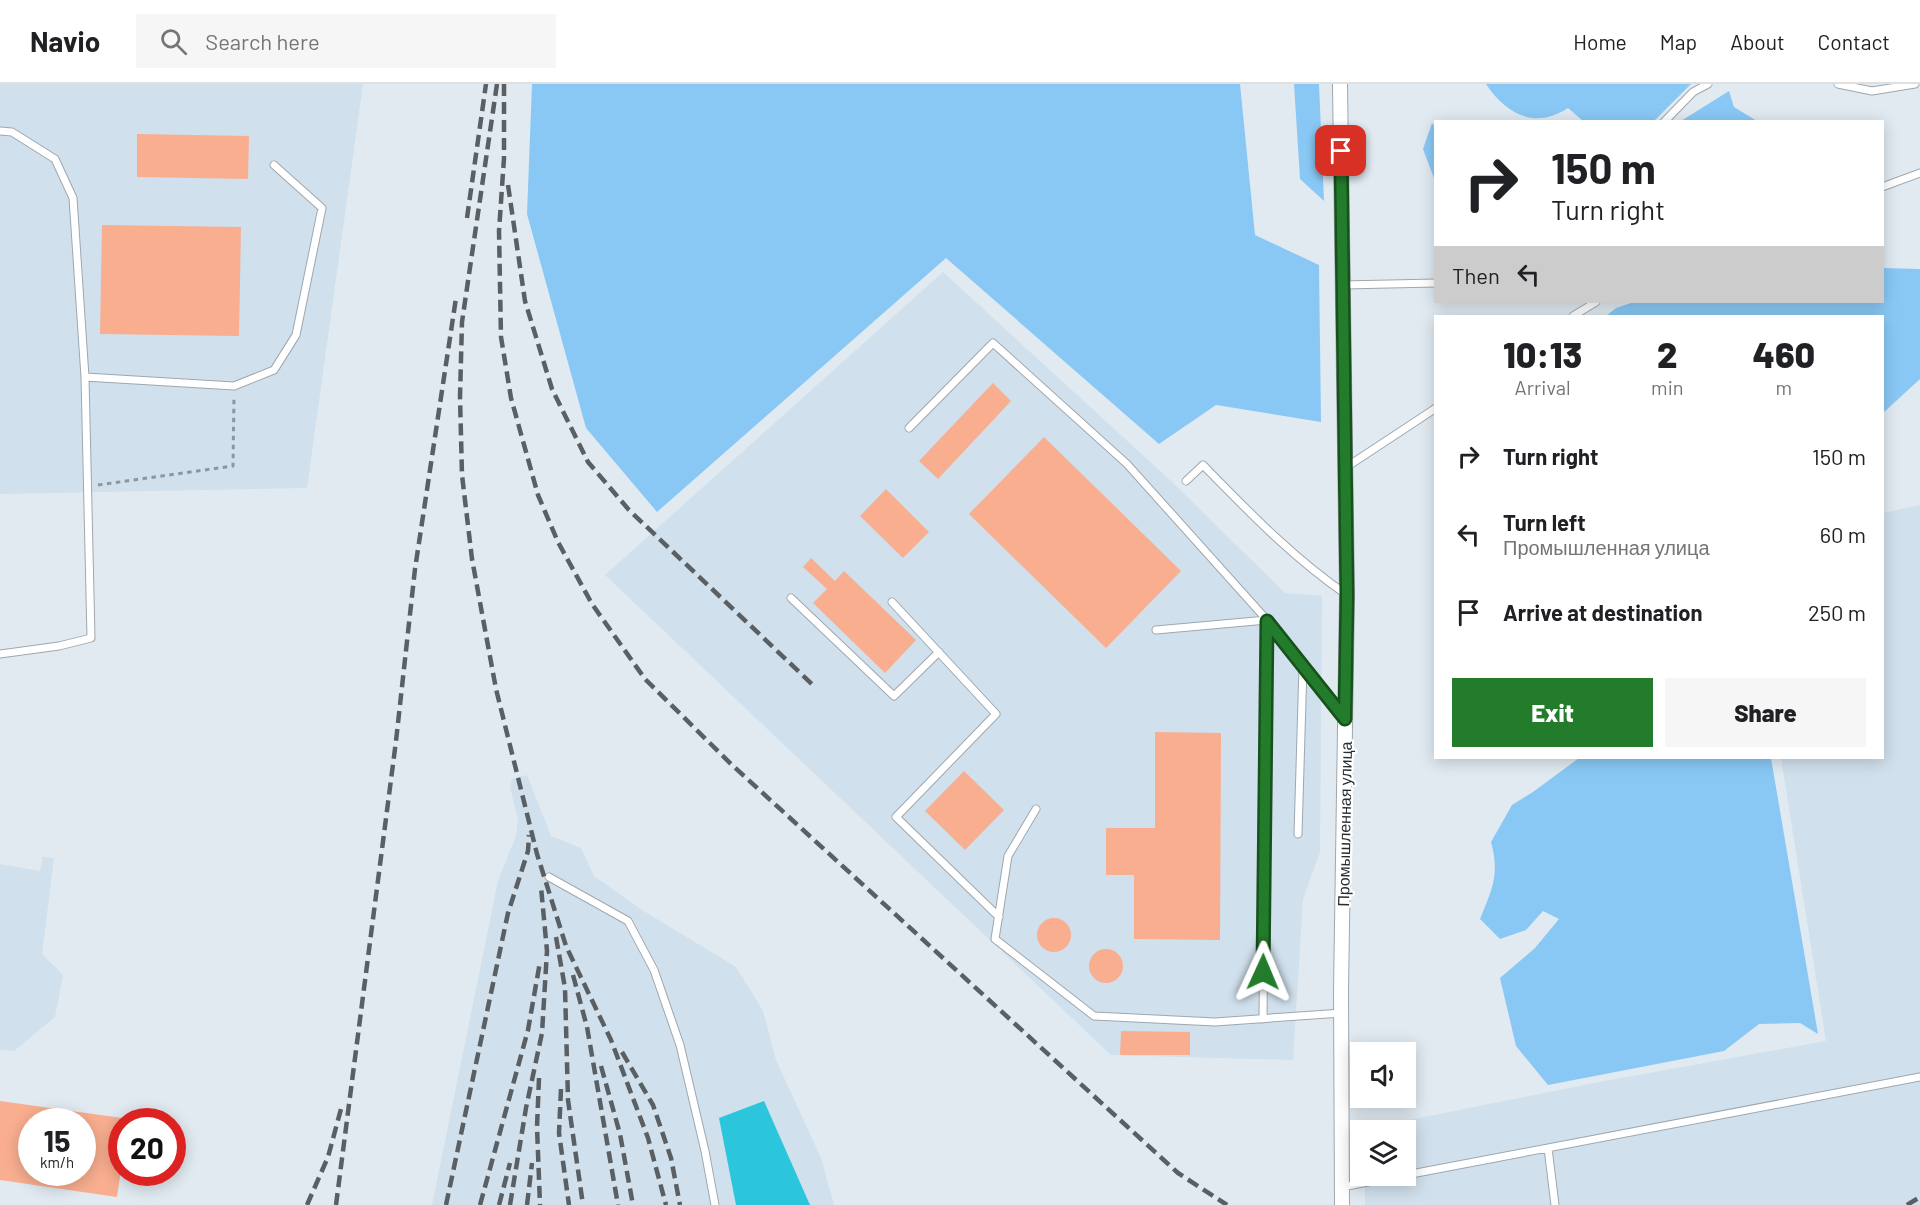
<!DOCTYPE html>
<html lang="en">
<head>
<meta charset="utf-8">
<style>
  :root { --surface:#fff; --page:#f6f6f6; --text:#202124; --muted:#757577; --line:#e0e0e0; --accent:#237c2b }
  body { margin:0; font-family:Barlow,sans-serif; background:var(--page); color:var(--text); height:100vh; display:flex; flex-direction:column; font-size:22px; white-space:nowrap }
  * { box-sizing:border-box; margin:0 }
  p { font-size:20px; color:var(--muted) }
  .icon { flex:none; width:33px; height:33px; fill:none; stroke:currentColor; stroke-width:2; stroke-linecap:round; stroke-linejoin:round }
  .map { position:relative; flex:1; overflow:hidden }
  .panel { position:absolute; left:1434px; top:231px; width:450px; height:444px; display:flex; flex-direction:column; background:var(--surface); border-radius:0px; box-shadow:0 3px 15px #0003 }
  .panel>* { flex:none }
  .hud { position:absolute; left:1434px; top:36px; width:450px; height:183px; border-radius:0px; box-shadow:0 3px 15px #0003; background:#fff; color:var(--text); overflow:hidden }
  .fabs { position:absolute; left:1350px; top:958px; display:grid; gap:12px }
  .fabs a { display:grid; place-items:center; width:66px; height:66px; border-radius:0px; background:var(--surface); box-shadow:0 3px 15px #0003; font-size:30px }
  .speed { position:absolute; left:18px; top:1024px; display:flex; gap:12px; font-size:30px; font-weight:700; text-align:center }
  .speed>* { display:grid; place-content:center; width:78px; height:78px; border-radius:50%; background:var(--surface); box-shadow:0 3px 15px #0003; line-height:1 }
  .speed small { font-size:15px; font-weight:400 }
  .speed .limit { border:9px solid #d22; background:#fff; color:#111 }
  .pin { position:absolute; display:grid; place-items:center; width:51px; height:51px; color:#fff; margin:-26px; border-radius:12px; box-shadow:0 3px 9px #0006 }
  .me { position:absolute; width:66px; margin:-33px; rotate:1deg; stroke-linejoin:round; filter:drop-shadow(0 0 4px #0008) }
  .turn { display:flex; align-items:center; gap:21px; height:126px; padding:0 18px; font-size:27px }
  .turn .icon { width:78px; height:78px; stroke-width:2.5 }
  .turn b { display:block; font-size:42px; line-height:51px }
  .then { display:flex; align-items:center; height:57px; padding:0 18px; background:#0003; gap:12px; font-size:22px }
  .eta { display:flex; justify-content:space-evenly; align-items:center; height:102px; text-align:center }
  .eta b { font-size:36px; font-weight:800; line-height:42px }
  .cta { display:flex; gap:12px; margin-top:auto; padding:12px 18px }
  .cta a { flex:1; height:69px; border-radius:0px; background:var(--accent); color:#fff; font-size:24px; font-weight:800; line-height:69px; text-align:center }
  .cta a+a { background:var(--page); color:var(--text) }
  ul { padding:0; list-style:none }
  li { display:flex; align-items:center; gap:18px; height:78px; padding:0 18px }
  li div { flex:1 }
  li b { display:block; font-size:22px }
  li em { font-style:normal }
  header { display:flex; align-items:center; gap:36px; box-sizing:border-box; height:84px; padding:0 30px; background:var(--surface); border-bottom:2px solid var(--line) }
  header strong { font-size:28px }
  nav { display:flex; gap:33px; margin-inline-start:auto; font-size:21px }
  .search { width:420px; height:54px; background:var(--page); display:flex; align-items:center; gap:15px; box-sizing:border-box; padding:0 21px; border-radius:0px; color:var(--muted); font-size:22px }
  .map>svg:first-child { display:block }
</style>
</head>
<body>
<header>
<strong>Navio</strong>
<div class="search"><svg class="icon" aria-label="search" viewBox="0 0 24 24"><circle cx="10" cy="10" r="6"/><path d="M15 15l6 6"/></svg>Search here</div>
<nav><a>Home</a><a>Map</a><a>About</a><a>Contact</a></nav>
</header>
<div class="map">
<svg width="1920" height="1121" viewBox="0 0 1920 1121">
  <rect width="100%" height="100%" fill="#e1eaf1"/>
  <path fill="#d0e0ec" d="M0 0H363L307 404 0 410Z
    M943 188 1171 397 1285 509 1322 512 1320 768 1303 815 1293 976 1111 971 605 491Z
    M1920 421V1121H1365V1092H1406V1047L1364 1045 1594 999 1826 957 1781 674H1882L1883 429Z
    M527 691 551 752 581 764 594 792 642 826 736 883 763 927 776 976 821 1074 834 1121H432L498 797 516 752 518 736 510 703 512 695Z
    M43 773 54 774 42 870 63 891 55 933 14 967 0 966V780L40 787Z"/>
  <path fill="#89c8f5" d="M532 0H1240L1255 151 1319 181 1321 338 1216 321 1159 360 946 174 657 428 586 344 527 130Z
    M1294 0H1319L1324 117 1300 95Z
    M1486 0H1691L1653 38 1583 37 1568 24C1535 46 1506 30 1486 0Z
    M1729 7 1734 23 1757 37H1681Z
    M1432 39 1435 42V97L1423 65Z
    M1883 184 1920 185V295L1883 329 1882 232H1606L1616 224 1634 218H1882Z
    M1579 674H1771L1818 950 1800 939 1759 940 1724 967 1548 1001 1516 962 1500 894 1535 864 1559 835 1543 827 1526 846 1500 855 1480 835C1492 805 1500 791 1491 758L1512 721 1533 708Z"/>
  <path fill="#2bc6dc" d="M764 1017 810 1121H736L719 1034Z"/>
  <path fill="#f9ae8f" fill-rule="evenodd" d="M137 50 249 52 248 95 137 93Z
    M102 141 241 143 239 252 100 250Z
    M993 299 1011 317 938 395 919 377Z
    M1044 353 1181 487 1106 564 969 430Z
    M886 405 929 448 903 474 860 432Z
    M811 474 835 497 844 487 916 556 885 589 813 519 827 505 803 483Z
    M1155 648 1221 649 1220 856 1134 855V791H1106V744H1155Z
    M964 687 1004 726 965 766 925 727Z
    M1037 851a17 17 0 1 1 34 0a17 17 0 1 1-34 0Z
    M1089 882a17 17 0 1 1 34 0a17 17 0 1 1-34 0Z
    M1121 947 1190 948V971H1120Z
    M0 1017 122 1034V1078L117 1113 0 1096ZM32 1038H82V1089H32Z"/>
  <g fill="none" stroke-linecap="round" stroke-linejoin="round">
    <g stroke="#9fa7ae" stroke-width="9">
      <path id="service" d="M1838 0 1872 7 1915 0
        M1664 38 1693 8 1708 0
        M0 47 12 48 55 75 73 114 85 293
        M1882 103 1920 89
        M1343 201 1436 199
        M1573 232 1596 218
        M909 344 993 259 1127 380 1267 536 1343 633
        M1345 384 1436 324
        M1186 397 1203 381C1248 427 1293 474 1347 511
        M791 514 894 612 939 568
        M892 518 996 630 896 733 999 833
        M1156 546 1267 536 1263 935
        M0 570 59 562 91 554 85 293 234 302 274 286 296 251 322 124 274 81
        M1036 725 1008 772 995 855 1094 932 1215 938 1342 929
        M1298 750 1303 583
        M549 793 628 837 654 886 680 961 705 1067 715 1121
        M1548 1064 1555 1121
        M1406 1091 1920 993
        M1342 1103 1399 1092"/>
    </g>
    <g stroke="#9fa7ae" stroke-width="16">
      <path id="minor" d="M1340 0 1347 511 1341 907 1342 1121"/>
    </g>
    <path stroke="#8f969b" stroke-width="3" stroke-dasharray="4.5 4.5" stroke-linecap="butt" d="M98 401 233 382 234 312"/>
    <use href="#service" stroke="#fff" stroke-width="7"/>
    <use href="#minor" stroke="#fff" stroke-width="14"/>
    <path stroke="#5a5f63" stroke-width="4.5" stroke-dasharray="12 6" stroke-linecap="butt" d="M497 0 462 238 460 313 462 391 472 475 496 605 537 770 566 862 611 956 648 1054 666 1121
      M504 0V74L499 147 501 253 511 314 538 411 558 458 592 520 645 595 731 680 1178 1089 1227 1121
      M508 101 525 217 552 305 588 378 629 426 816 604
      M467 134 486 0
      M556 853 565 904 568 1016 583 1121
      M573 891 587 943 618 1121
      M622 968 653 1021 671 1074 680 1121
      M601 982 620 1050 633 1121
      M539 994 537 1043 540 1121
      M561 1005 559 1049 569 1121
      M307 1121 328 1073 341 1025
      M336 1121 396 657 415 485 456 214
      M446 1121 508 829 528 767 529 751
      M480 1121 528 946 540 878
      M499 1121 510 1079
      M510 1121 526 1024 542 949 547 867 541 803
      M527 1121 532 1079
      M1907 1121 1920 1113"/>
  </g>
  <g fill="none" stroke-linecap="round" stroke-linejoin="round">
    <g stroke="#17511c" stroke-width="15">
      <path id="route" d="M1263 888 1267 537 1345 635 1347 511 1341 67"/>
    </g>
    <use href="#route" stroke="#237c2b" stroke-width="10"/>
  </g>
  <g text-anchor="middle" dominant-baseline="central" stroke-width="4.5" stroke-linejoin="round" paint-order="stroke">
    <g font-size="16" fill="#2a2d30" stroke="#fff">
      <text transform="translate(1344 740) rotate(-89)">Промышленная улица</text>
    </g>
  </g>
</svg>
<div class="fabs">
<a><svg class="icon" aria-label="sound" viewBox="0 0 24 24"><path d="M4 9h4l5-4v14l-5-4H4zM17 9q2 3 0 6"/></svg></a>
<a><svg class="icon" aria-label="layers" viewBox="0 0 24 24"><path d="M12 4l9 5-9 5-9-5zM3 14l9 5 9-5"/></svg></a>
</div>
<div class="speed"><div>15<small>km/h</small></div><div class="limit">20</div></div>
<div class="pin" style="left:1341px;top:67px;background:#d93025"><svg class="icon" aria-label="arrive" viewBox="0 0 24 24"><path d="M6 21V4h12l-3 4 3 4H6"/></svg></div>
<svg class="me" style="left:1263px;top:888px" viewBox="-20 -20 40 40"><path d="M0-17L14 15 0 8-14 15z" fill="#237c2b" stroke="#fff" stroke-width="4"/></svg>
<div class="hud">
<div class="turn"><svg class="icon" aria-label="right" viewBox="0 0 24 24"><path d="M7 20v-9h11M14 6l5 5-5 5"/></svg><div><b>150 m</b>Turn right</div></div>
<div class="then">Then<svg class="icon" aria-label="left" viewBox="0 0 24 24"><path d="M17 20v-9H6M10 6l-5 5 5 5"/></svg></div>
</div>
<section class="panel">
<div class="eta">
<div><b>10:13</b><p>Arrival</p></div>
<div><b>2</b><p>min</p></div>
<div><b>460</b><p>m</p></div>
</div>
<ul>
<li><svg class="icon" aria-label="right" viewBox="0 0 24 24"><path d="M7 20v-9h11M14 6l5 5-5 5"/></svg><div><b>Turn right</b></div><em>150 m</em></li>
<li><svg class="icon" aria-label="left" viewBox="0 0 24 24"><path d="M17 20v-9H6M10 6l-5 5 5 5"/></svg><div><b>Turn left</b><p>Промышленная улица</p></div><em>60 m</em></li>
<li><svg class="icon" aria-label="arrive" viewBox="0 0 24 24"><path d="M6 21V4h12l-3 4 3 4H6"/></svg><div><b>Arrive at destination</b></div><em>250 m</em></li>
</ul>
<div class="cta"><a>Exit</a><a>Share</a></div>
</section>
</div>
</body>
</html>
